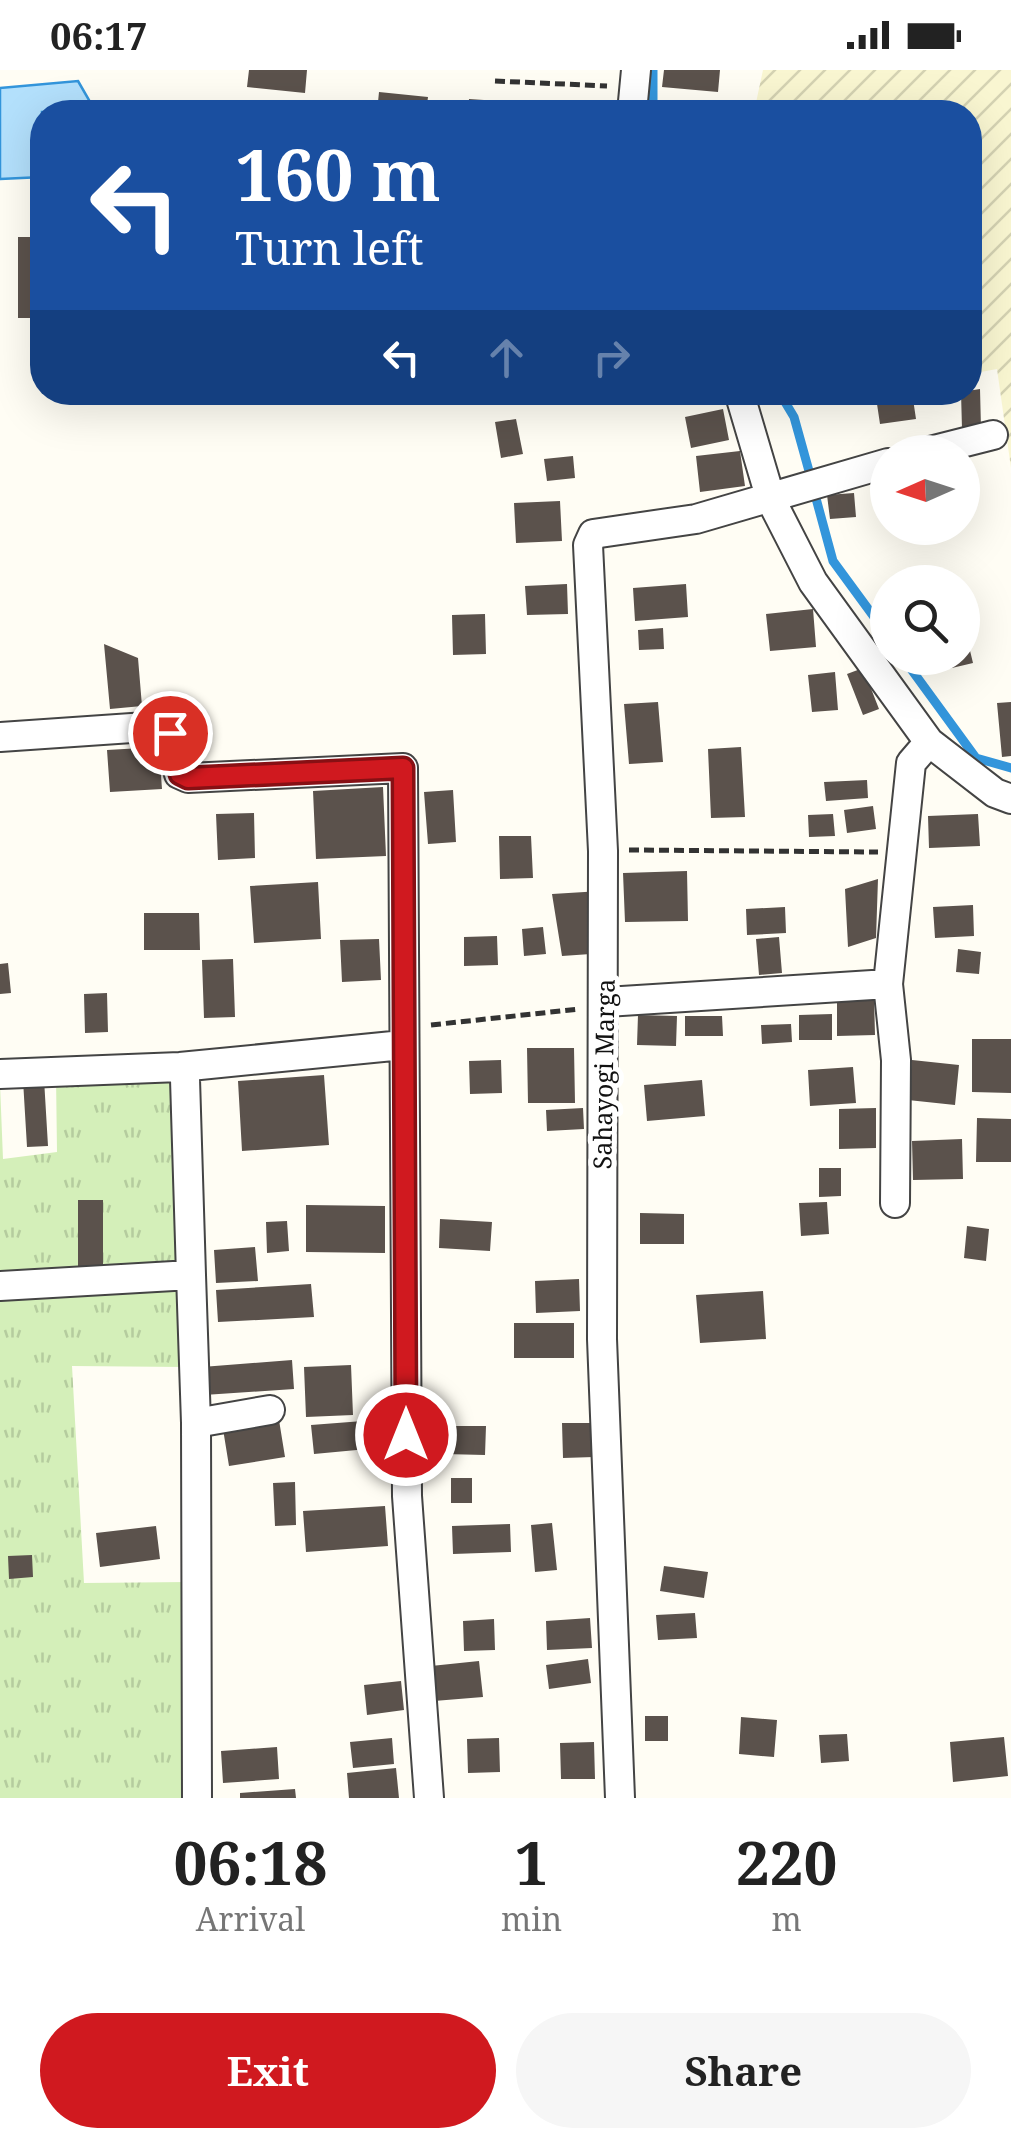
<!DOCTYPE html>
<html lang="en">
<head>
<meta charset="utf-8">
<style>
  :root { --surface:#fff; --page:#f6f6f6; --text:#222; --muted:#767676; --accent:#d0191f }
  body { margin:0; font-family:"Noto Serif",serif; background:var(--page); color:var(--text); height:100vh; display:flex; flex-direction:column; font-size:38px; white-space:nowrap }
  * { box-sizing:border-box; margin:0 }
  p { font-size:32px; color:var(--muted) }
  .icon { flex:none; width:55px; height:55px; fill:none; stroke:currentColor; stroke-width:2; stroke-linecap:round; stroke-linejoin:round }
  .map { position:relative; height:1728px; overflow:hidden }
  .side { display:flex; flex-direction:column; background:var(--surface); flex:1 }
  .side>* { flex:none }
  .top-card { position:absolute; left:30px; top:30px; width:952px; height:305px; border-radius:40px; box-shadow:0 10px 40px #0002; background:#1a4fa0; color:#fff; overflow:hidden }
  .needle { width:65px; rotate:267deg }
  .tools { position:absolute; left:870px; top:365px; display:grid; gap:20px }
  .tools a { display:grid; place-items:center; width:110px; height:110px; border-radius:50%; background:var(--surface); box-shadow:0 10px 40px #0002; font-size:50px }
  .pin { position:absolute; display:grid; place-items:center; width:85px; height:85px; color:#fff; margin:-42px; border:5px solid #fff; border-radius:50%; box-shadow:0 2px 10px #0007 }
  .me { position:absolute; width:110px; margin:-55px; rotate:0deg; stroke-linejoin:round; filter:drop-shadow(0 0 8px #0008) }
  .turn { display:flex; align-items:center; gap:35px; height:210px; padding:0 40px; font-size:45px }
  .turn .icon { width:130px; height:130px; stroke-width:2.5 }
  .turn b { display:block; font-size:70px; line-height:85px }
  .lanes { display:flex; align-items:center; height:95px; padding:0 40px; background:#0003; justify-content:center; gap:50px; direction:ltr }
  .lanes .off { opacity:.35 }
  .eta { display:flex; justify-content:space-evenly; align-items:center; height:170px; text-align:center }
  .eta b { font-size:60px; font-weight:700; line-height:70px }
  .action { display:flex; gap:20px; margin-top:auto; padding:20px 40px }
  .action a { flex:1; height:115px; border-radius:60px; background:var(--accent); color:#fff; font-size:40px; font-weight:700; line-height:115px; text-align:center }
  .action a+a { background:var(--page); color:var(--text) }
  .status { display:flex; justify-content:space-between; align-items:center; height:70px; padding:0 50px; background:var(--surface); direction:ltr }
  .status svg { height:28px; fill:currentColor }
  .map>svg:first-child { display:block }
</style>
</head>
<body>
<div class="status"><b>06:17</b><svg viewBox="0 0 49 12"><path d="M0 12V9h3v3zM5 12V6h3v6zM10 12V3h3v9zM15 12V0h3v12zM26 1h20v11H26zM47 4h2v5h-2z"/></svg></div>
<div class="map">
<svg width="1011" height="1728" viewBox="0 0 1011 1728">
  <defs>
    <pattern id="farmland-furrows" width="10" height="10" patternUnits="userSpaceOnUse" patternTransform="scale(2.5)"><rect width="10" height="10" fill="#f9f6d1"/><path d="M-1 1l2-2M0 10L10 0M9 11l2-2" fill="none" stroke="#d4d2b2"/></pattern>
    <pattern id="grass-tufts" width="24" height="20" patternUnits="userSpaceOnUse" patternTransform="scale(2.5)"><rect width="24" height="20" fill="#d4efb9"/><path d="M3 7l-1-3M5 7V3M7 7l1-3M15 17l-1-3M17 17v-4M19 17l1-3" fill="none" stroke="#b5cc9e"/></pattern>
  </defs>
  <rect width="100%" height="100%" fill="#fffdf4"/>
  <path fill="url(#farmland-furrows)" d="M763 0H1011V398L997 299 970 304V42H754Z"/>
  <path fill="url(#grass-tufts)" d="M174 1001 185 1297 72 1296 84 1513 188 1512 194 1728H0V1014L3 1089 57 1082 56 1006Z"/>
  <path fill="#b3e0fc" stroke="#3395db" stroke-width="2.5" d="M78 11 89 30 88 42H42V107L0 109V18Z"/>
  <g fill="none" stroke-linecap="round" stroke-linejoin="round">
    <path stroke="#3395db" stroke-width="9" d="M653 42V0
      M779 322 794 347 809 401
      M814 421 833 491 888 566
      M903 588 976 688 1011 698"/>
  </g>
  <path fill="#5b524c" d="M249 0H307L305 23 247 17Z
    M664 0H720L718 22 662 17Z
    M379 22 428 27 426 42H377Z
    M469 29 499 31 498 42H468Z
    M18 167H42V248H18Z
    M980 319 981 358 962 359 961 322Z
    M913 329 916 349 880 354 877 334Z
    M723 339 729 370 691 378 685 347Z
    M516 349 523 384 501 388 495 352Z
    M740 381 745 416 700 422 696 386Z
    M573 386 575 408 547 411 544 389Z
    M854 423 856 447 830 449 827 425Z
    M560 431 562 471 516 473 514 433Z
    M567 514 568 544 527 545 525 516Z
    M686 514 688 547 635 551 633 518Z
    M813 539 816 577 770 581 766 544Z
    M485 544 486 584 453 585 452 545Z
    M663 558 664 579 639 580 638 560Z
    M966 564 973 593 935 602 932 588H962V565Z
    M104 574 138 588 142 636 110 639Z
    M863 598 879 639 863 645 847 604Z
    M835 602 838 640 812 642 808 605Z
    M658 632 663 692 629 694 624 634Z
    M1011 632V686L1002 687 997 633Z
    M159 677 162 719 110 722 107 680Z
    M741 677 745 747 711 748 708 679Z
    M867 710 868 728 826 731 824 712Z
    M383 717 386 786 316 789 313 721Z
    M453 720 456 772 428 774 424 722Z
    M873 736 876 759 847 763 844 740Z
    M254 743 255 788 218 790 216 744Z
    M833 744 835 766 809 767 808 745Z
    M978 744 980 776 929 778 928 746Z
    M499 766H531L533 808 500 809Z
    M687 801 688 851 625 852 623 803Z
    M878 809 876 868 848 877 845 819Z
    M318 812 321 869 254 873 250 816Z
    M601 821 605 883 562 886 552 824Z
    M973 835 974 866 935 868 933 837Z
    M785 837 786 863 747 865 746 839Z
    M144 843H199L200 880H144Z
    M543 857 546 884 524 886 522 859Z
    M497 866 498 895 464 896V867Z
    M779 867 782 903 759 905 756 869Z
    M379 869 381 910 342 912 340 870Z
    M958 879 981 882 979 904 956 902Z
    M233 889 235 947 204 948 202 890Z
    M8 893 11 923 0 924V894Z
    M107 923 108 962 85 963 84 924Z
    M874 926 875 965 837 966V927Z
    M832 944V970H799V945Z
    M638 945 677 946 676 976 637 975Z
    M685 946H722L723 966H685Z
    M791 954 792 972 762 974 761 955Z
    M972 969H1011V1023L972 1022Z
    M527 978H574L575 1033H528Z
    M501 990 502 1023 470 1024 469 991Z
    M912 990 959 995 955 1035 908 1030Z
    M853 997 856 1033 810 1036 808 1000Z
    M324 1005 329 1075 242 1081 238 1011Z
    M44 1009 48 1076 27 1077 23 1010Z
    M702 1010 705 1046 647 1051 644 1015Z
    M583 1038 584 1059 547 1061 546 1040Z
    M876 1038V1078L839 1079V1039Z
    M977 1048 1011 1049V1092H976Z
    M962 1069 963 1109 913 1110 912 1071Z
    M819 1098H841V1126L819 1127Z
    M78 1130H103V1203H78Z
    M827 1132 829 1164 801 1166 799 1133Z
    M306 1135 385 1136V1183L306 1182Z
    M640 1143 684 1144V1174H640Z
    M440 1149 492 1152 490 1181 439 1178Z
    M287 1151 289 1181 267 1183 266 1152Z
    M967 1156 989 1159 986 1191 964 1188Z
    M255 1177 258 1211 216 1213 214 1180Z
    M579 1209 580 1241 536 1243 535 1211Z
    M311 1214 314 1247 218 1252 216 1220Z
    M763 1221 766 1269 700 1273 696 1225Z
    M514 1253H574V1288H514Z
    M292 1290 294 1319 204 1325 202 1297Z
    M351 1295 353 1345 306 1347 304 1297Z
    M279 1350 285 1387 229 1396 223 1359Z
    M376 1350 378 1378 314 1384 311 1355Z
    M562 1353H593L594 1387 563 1388Z
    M445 1356H486L485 1385 444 1384Z
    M451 1408H472V1433H451Z
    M295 1412 296 1455 275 1456 273 1413Z
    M385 1436 388 1476 306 1482 303 1441Z
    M552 1453 557 1500 535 1502 531 1455Z
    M510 1454 511 1482 453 1484 452 1456Z
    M156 1456 160 1489 100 1497 96 1463Z
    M32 1485 33 1507 9 1509 8 1486Z
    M664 1496 708 1502 704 1528 660 1521Z
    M695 1543 697 1568 658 1570 656 1545Z
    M590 1548 592 1578 547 1580 546 1551Z
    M494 1549 495 1580 464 1581 463 1551Z
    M588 1589 591 1613 549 1619 546 1595Z
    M479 1591 483 1627 434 1631 431 1596Z
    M401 1611 404 1640 367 1645 364 1615Z
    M645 1646H668V1671H645Z
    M741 1647 777 1650 774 1687 739 1684Z
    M847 1664 849 1691 821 1693 819 1665Z
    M1004 1667 1008 1706 953 1712 950 1672Z
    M392 1668 394 1694 353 1698 350 1672Z
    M499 1668 500 1702 468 1703 467 1669Z
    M594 1672 595 1709H561L560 1673Z
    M277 1677 279 1709 223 1713 221 1681Z
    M396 1698 399 1728H349L347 1703Z
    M295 1719 296 1728H240V1723Z"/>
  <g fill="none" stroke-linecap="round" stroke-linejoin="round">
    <g stroke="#444" stroke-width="32">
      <path id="minor" d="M632 42 636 0
        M739 322 771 430 813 512 929 672 995 723 1011 729
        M926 382 993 365
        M0 667 161 656 170 663 179 704 188 708 403 698 407 1426 429 1728
        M888 914 896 990 895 1133
        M606 932 888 914 911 693 929 672
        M0 1004 180 997 403 975
        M191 1205 196 1353 197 1728
        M0 1216 191 1205 185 1009 180 997
        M196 1353 270 1340
        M620 1728 602 1269 603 781 588 475 593 464 696 449 888 393"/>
    </g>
    <path stroke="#333" stroke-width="5" stroke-dasharray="10 5" stroke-linecap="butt" d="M495 11 607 16
      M629 780 878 782
      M431 955 579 939"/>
    <use href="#minor" stroke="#fff" stroke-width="28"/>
  </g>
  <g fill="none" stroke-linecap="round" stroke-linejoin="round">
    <g stroke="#871014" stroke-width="25">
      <path id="route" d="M170 663 180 704 188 708 403 698 406 1365"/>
    </g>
    <use href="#route" stroke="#d0191f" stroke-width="18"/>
  </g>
  <g text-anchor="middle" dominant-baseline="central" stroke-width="10" stroke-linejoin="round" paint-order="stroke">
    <g font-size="25" fill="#111" stroke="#fff">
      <text transform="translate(603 1004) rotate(-89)">Sahayogi Marga</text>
    </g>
  </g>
</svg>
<div class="tools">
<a><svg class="needle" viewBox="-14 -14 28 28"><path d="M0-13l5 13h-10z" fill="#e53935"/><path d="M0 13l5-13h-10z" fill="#767676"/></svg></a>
<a><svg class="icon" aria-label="search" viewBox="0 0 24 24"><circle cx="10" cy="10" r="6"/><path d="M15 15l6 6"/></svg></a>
</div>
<div class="pin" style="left:170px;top:663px;background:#d93025"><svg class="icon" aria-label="arrive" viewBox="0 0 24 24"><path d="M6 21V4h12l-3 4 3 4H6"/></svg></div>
<svg class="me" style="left:406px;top:1365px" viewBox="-20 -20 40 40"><circle r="17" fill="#d0191f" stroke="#fff" stroke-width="3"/><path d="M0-11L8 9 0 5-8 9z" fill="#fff"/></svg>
<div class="top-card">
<div class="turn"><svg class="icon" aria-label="left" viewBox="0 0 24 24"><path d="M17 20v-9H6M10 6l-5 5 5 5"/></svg><div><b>160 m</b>Turn left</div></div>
<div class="lanes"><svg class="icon" aria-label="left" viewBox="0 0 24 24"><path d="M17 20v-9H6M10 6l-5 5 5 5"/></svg><svg class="icon off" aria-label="ahead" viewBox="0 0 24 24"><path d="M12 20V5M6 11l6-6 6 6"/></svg><svg class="icon off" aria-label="right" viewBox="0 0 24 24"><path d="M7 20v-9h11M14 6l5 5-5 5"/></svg></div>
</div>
</div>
<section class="side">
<div class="eta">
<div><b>06:18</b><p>Arrival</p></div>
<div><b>1</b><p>min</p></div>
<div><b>220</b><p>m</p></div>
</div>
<div class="action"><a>Exit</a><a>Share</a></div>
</section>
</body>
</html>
